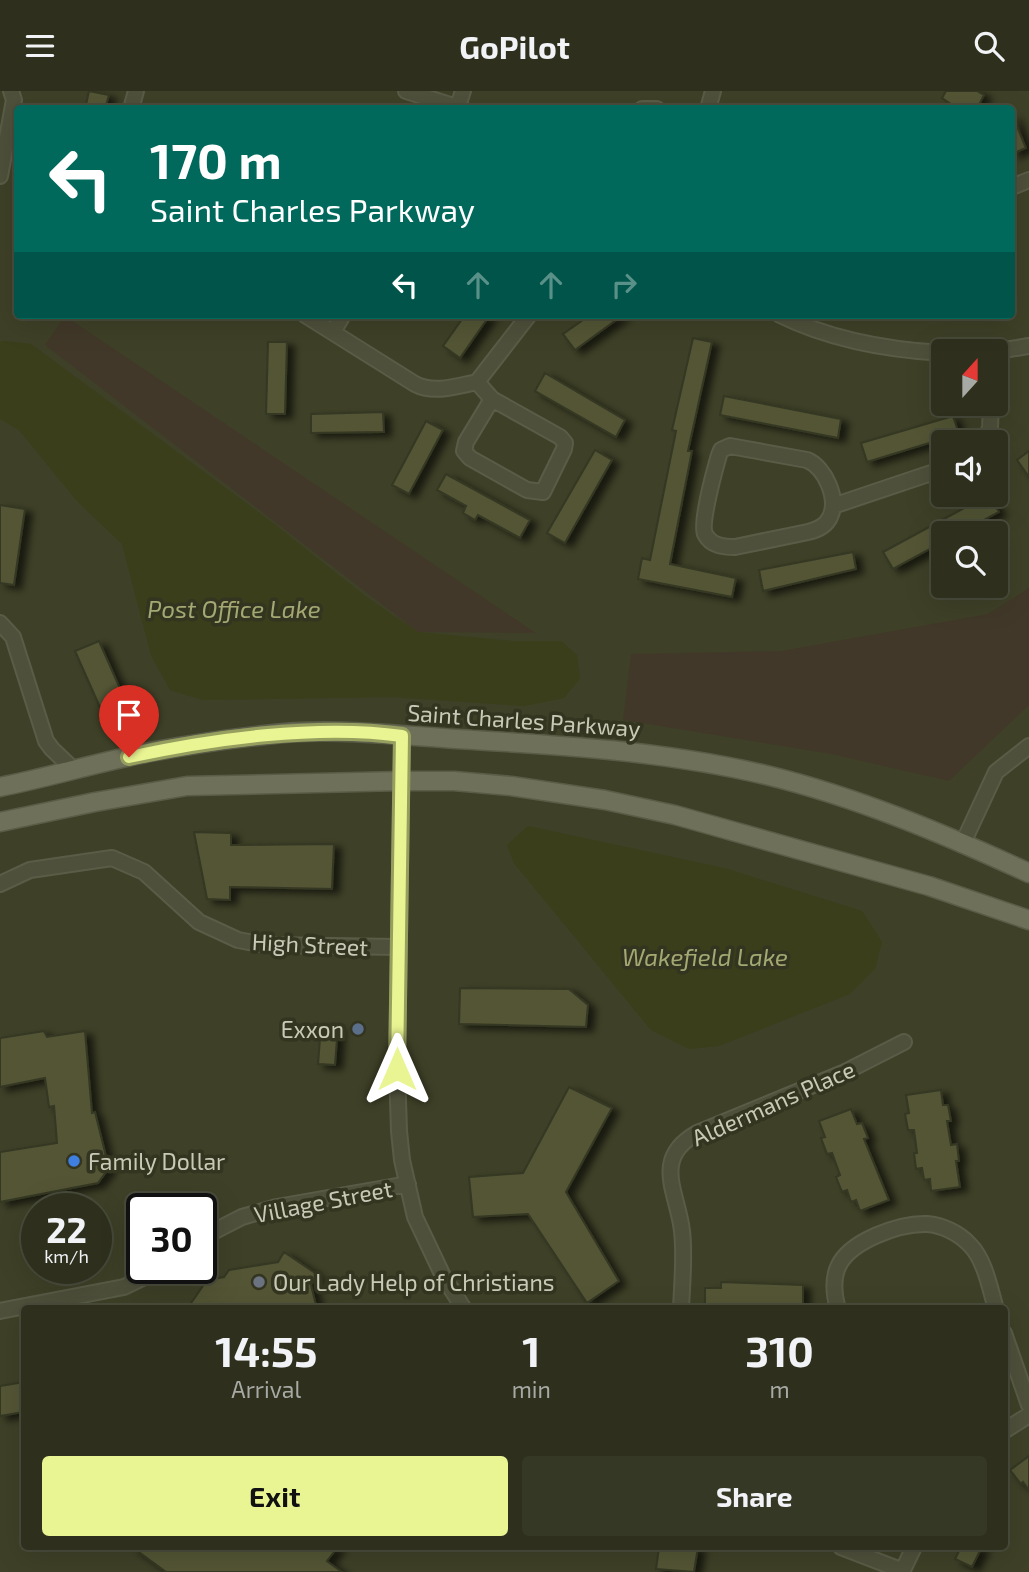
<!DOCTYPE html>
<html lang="en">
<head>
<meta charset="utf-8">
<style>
  :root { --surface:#2e301d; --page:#363826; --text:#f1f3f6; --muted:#a7a9a4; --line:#494b3b; --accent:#e9f492 }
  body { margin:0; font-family:"Exo 2",sans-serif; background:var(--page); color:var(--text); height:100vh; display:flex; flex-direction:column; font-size:26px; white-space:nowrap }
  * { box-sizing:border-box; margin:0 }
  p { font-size:23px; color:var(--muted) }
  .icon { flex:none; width:38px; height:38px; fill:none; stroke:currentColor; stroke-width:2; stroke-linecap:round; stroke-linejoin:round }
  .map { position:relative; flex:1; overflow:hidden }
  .sheet { position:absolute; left:21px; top:1214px; width:987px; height:245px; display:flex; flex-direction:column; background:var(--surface); border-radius:7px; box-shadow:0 7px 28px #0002,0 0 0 2px var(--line) }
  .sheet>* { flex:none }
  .top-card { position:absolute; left:14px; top:14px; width:1001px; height:214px; border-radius:7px; box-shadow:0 7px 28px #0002,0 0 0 2px var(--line); background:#00695c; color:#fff; overflow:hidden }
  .needle { width:46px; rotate:21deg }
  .fabs { position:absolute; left:931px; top:248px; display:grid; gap:14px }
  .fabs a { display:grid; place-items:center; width:77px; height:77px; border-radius:7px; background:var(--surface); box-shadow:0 7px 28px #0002,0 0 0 2px var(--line); font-size:35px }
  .speed { position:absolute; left:21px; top:1102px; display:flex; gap:14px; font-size:35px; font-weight:700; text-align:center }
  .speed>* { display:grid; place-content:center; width:91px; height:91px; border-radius:50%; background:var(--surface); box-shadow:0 7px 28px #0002,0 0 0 2px var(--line); line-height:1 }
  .speed small { font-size:18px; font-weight:400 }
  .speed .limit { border:4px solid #111; border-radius:10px; background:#fff; color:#111 }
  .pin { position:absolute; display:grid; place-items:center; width:60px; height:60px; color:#fff; margin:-72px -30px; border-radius:50% 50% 50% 0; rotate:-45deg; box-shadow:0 0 7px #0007 }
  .pin .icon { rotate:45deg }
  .me { position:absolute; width:77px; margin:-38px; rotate:0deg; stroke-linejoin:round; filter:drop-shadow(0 0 5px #0008) }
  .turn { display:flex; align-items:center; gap:24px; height:147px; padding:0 21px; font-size:32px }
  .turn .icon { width:91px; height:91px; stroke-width:2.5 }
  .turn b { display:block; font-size:49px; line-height:60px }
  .lanes { display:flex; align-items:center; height:66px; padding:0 21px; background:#0003; justify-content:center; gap:35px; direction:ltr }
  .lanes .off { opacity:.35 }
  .eta { display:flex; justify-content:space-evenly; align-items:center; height:119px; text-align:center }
  .eta b { font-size:42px; font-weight:700; line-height:49px }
  .primary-button { display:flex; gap:14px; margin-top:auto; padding:14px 21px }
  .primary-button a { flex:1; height:80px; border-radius:7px; background:var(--accent); color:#111; font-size:28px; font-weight:700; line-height:80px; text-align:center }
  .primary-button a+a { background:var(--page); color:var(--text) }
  header { display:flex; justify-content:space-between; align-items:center; height:91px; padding:0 21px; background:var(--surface); font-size:32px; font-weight:700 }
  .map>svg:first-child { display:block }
</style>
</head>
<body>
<header><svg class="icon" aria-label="menu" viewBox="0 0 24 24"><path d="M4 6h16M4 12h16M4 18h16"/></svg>GoPilot<svg class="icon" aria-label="search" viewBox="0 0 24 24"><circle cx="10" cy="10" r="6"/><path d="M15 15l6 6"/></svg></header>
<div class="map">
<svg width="1029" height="1481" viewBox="0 0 1029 1481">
  <defs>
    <filter id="shadow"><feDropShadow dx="7" dy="4" stdDeviation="3.5" flood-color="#0009"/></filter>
  </defs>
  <rect width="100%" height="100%" fill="#3e4027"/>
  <path fill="#413829" d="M65 225 536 542 418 541 45 254Z
    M1029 497V614L949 690 831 663 623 629 631 563 781 560 988 523Z"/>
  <path fill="#3b3e1a" d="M2 250 31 253 273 432 365 505 418 541 512 550H561L577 564 580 587 564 607 524 615 392 606 203 609 170 599 151 564 122 453 77 410 19 339 0 328V251Z
    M528 735 724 777 862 820 882 851 875 878 850 903 719 955 689 958 651 939 514 772 507 754Z"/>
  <path fill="#525436" stroke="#353722" stroke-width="2" filter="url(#shadow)" d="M89 0 109 4 105 18H85Z
    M946 0H977L984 4 977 18H958L942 7Z
    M1012 23 1026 57 1012 63Z
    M465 224H490L460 267 443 255Z
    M590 224H623L575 259 563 243Z
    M693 247 712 251 688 360H692L670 473 736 487 732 506 638 488 642 467 650 469 676 340 672 339Z
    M268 251H287L285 323H266Z
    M545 282 625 329 616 346 535 300Z
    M724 305 841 328 838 347 720 324Z
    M383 321 384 341 311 342V323Z
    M953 325 959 343 867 371 861 352Z
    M426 330 443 339 409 403 392 394Z
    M595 359 612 369 565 452 547 442Z
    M1029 360V386L1017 369Z
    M446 383 530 429 520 447 478 424 475 429 463 422 466 415 437 399Z
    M988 404 999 421 958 443H943V451L893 478 883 461Z
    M0 414 25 418 14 494 0 492Z
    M853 461 856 478 763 500 759 479Z
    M99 550 130 620 106 630 75 560Z
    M194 741 231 742V754L334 753 332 798 230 796V809L207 808Z
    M460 897 569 898 588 914 586 936 459 933Z
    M321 934 338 935 335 974 318 973Z
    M44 940 47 946 85 940 92 1022 95 1021 109 1077 98 1092 0 1111V1061L57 1052 54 1015 49 1016 45 987 0 996V947Z
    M569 996 612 1017 566 1101 619 1190 587 1212 528 1123 473 1126 469 1086 523 1082Z
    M941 999 943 1014H948L951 1030H947L951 1054 957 1053 959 1070H956L960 1096 931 1100 930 1088 924 1089 922 1077 916 1078 914 1062H917L914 1039H908L905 1023 909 1022 906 1004Z
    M851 1018 857 1033 862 1032 868 1047 864 1048 889 1109 860 1120 856 1109 851 1111 847 1099 842 1101 836 1086 840 1084 832 1062 827 1063 821 1047 825 1046 819 1030Z
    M284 1161 318 1184 311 1194 316 1214 301 1218H187L207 1189 224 1186 229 1179 278 1171Z
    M721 1191 803 1194V1218H705V1197H721Z
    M24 1291V1321L0 1325V1295Z
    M1029 1365V1399L1023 1391 1021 1393 1010 1379Z
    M132 1456H338L327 1470 342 1481H166Z
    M659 1456H698L694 1481 656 1478Z
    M961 1456H982L972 1476 955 1468Z"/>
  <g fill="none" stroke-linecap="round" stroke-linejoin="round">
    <g stroke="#5a5c47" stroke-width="18">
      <path id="minor" d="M406 0 463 18
        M458 15 463 0
        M131 18 136 0
        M642 18H657
        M708 18 713 0
        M0 85 14 9 11 0
        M1012 96 1029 89
        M305 224 415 293C434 303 457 295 477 291L529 224
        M780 224C829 248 888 259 943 262
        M333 241 343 224
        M991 261 1029 255
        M477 291 492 308 560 346 565 352 564 358 543 401 527 399 470 367 464 360 466 351 492 308
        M983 352 990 337 991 313
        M730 355 807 369C825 376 839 408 830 426 826 435 817 439 808 441L735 456C724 456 711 455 705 443 700 432 715 378 719 364L721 359Z
        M833 415 943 378
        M0 532 13 546 46 650 52 658 74 679
        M402 645 397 978 399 1040 402 1069 415 1126 443 1185 464 1218
        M963 752 996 681 1029 655
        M0 793 30 779 112 767 144 781 199 831 238 849 265 854 398 856
        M201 1147 242 1126 277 1116 408 1093
        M681 1218C682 1192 685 1166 682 1140 678 1102 651 1068 697 1042L845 981 904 951
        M838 1218C834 1204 832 1190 838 1176 849 1150 900 1132 927 1133 942 1134 959 1142 970 1154 985 1169 990 1198 996 1218
        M0 1220 124 1196 161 1178
        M1004 1242 1029 1314
        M1004 1340 1029 1324
        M841 1456 903 1480
        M902 1481 914 1456"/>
    </g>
    <g stroke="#5a5c47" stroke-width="21">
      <path id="major" d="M0 696C50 686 99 671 150 661 188 654 227 648 265 644 328 636 393 644 456 648 560 654 664 660 766 684 857 706 944 743 1029 782
        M0 731 95 711 187 695 401 690H454L511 695 605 709 675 724 929 795 1029 829"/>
    </g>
    <use href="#minor" stroke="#4e503b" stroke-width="14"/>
    <use href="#major" stroke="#6e7059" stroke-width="18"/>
  </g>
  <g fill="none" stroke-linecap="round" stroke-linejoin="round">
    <g stroke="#979f5f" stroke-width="18">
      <path id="route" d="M129 666C212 648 318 633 402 645L397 978"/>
    </g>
    <use href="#route" stroke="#e9f492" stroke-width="12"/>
  </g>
  <circle fill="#5c6f8a" stroke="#333520" stroke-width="2.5" cx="358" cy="938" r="7"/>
  <circle fill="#3f7fe0" stroke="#333520" stroke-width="2.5" cx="74" cy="1070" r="7"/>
  <circle fill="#6b7280" stroke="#333520" stroke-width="2.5" cx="259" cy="1191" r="7"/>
  <g text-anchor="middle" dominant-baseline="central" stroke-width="7" stroke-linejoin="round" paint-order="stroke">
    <g font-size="23" fill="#c8cab7" stroke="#333520">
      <text transform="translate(524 629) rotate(4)">Saint Charles Parkway</text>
      <text transform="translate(310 853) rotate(3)">High Street</text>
      <text transform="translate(773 1012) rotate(-24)">Aldermans Place</text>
      <text transform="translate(323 1110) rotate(-11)">Village Street</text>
    </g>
    <g font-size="23" fill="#c8cab7" stroke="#333520" text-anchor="start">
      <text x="344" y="938" text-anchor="end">Exxon</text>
      <text x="88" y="1070">Family Dollar</text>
      <text x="273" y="1191">Our Lady Help of Christians</text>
    </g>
    <g font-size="24" font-style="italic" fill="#a4a872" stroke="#333520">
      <text x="234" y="517">Post Office Lake</text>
      <text x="705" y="865">Wakefield Lake</text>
    </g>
  </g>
</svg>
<div class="fabs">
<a><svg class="needle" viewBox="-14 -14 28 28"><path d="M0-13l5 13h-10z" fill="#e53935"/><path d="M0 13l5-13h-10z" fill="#a7a9a4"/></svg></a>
<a><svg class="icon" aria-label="sound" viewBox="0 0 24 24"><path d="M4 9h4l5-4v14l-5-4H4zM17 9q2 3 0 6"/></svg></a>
<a><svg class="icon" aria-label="search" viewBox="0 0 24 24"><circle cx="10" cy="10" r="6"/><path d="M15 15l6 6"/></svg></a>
</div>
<div class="speed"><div>22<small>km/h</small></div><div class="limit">30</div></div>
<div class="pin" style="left:129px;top:666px;background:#d93025"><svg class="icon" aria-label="arrive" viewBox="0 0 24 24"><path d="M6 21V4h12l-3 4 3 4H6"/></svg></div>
<svg class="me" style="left:397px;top:978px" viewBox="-20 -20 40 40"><path d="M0-17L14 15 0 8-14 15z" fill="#e9f492" stroke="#fff" stroke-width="4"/></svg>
<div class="top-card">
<div class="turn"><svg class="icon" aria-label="left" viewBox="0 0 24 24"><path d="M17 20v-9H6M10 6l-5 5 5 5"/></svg><div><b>170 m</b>Saint Charles Parkway</div></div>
<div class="lanes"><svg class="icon" aria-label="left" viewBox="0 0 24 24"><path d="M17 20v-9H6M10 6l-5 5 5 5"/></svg><svg class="icon off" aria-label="ahead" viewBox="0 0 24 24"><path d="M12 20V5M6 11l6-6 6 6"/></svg><svg class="icon off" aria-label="ahead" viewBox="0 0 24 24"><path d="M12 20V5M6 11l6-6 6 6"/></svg><svg class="icon off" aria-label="right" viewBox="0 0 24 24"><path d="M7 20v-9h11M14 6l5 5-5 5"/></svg></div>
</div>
<section class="sheet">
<div class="eta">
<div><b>14:55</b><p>Arrival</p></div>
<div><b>1</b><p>min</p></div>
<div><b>310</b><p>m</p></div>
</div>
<div class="primary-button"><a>Exit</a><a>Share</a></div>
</section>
</div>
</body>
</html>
